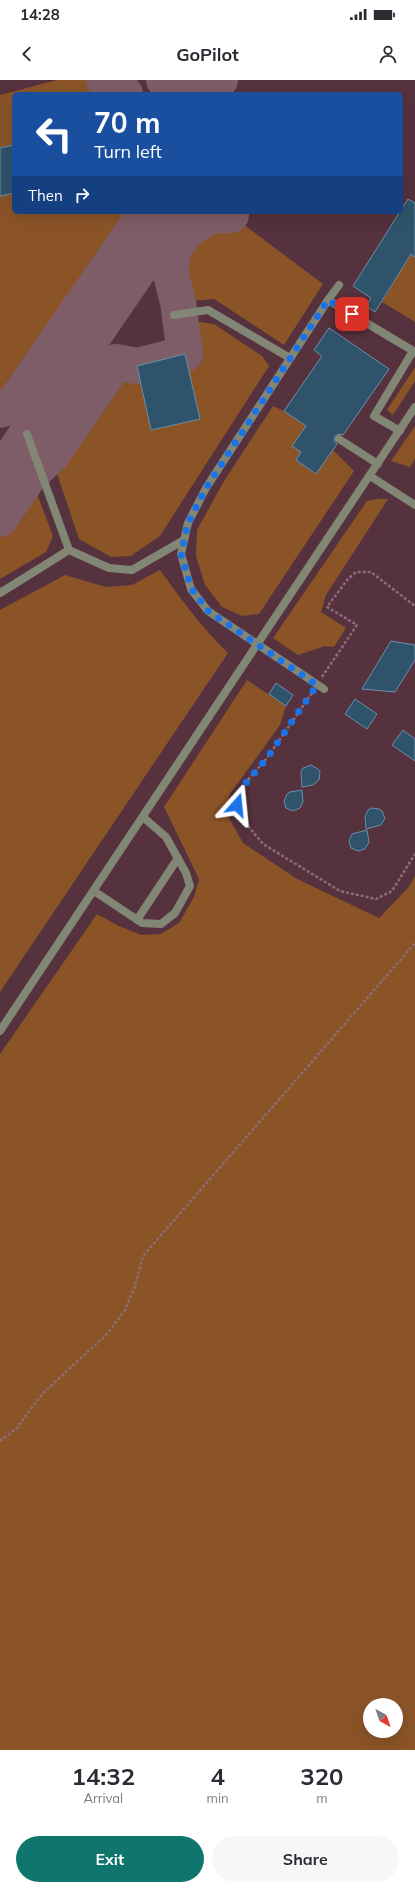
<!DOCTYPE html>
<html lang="en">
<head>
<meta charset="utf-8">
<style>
  :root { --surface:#fff; --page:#f7f7f7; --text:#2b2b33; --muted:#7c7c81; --accent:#0f766e }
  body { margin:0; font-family:Mulish,sans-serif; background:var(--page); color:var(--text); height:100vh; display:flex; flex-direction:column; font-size:15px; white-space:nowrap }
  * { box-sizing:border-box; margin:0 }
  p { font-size:13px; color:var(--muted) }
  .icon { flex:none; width:22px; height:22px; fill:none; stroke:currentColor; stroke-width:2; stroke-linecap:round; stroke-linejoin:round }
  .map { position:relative; height:1670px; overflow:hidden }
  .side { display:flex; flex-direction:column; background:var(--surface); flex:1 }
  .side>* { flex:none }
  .top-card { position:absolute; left:12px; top:12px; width:391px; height:122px; border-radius:6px; box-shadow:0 4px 16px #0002; background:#1a4fa0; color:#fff; overflow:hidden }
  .needle { width:26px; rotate:140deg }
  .fabs { position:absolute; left:363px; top:1618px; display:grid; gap:8px }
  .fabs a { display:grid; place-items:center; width:40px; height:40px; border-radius:50%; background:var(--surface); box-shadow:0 4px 16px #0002; font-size:20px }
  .pin { position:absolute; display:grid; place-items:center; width:34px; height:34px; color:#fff; margin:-17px; border-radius:8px; box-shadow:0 2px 6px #0006 }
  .me { position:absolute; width:44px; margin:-22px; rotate:18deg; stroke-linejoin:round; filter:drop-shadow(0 0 3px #0008) }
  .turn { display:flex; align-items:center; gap:14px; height:84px; padding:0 16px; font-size:18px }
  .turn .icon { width:52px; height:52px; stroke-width:2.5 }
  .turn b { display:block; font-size:28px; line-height:34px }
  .then { display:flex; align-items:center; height:38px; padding:0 16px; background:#0003; gap:8px; font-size:15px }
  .eta { display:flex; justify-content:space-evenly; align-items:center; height:68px; text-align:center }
  .eta b { font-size:24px; font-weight:700; line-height:28px }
  .cta { display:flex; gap:8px; margin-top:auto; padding:8px 16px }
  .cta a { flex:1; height:46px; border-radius:24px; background:var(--accent); color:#fff; font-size:16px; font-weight:700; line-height:46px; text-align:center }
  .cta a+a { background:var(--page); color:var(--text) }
  .status { display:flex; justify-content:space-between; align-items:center; height:28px; padding:0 20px; background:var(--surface); direction:ltr }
  .status svg { height:11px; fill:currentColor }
  header { display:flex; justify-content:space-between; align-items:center; height:52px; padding:0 16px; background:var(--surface); font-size:18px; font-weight:700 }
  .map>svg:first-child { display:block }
</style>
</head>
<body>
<div class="status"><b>14:28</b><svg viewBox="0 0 49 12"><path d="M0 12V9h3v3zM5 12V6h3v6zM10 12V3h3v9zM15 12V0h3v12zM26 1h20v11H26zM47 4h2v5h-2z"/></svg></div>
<header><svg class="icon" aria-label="back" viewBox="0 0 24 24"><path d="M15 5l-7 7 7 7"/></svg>GoPilot<svg class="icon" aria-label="person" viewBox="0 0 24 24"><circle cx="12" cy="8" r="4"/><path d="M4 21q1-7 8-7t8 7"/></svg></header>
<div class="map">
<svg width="415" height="1670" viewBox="0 0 415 1670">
  <rect width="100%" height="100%" fill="#56313e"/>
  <path fill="#8a5427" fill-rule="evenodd" d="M57 0H104L116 5 125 14H14V65L0 68V15Z
    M14 113V132H146L17 319 9 327 0 330V116Z
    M212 135H231L323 204 284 265 214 219 178 222C176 212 171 201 171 191 168 163 191 148 212 135Z
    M411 174 415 177V242L382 222Z
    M201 242 214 244 262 276 269 286 160 456 131 476 111 477 79 459 51 376 116 282 137 286 151 350 200 339 185 274 182 247Z
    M415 287V301L393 335 387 330Z
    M273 326 284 331 312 350 293 366 301 372 296 380 316 394 333 370 354 391 259 534 242 536 222 527 205 505 196 476 197 450 224 401Z
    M415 346V379L410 387 391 381Z
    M30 395 53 456 46 472 0 499V439Z
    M377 419H388L326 515 321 532 346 548 334 567 325 566 298 575 273 558 367 421Z
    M160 490C181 519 202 548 228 573L0 912V530L65 495 106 507 132 505Z
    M247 600 286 626 280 645 230 714 227 735 243 763 297 799 379 838 408 808 415 796V1670H0V974L97 834 119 846 141 855 161 854 179 843 194 817 199 799 164 727ZM370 1625H396V1651H370Z"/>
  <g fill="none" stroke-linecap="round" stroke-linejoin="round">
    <path stroke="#7e5c68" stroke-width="36" d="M104 0 116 5 125 14
      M164 0 186 14
      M211 14 220 0
      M0 330 9 327 17 319 146 132
      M0 393 175 137
      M0 439 30 395 51 376 116 282 137 286 185 274 178 222 170 191 174 167 190 148 212 135H231L226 132"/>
  </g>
  <path fill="#2f536a" stroke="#6a90a9" d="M14 65V113L0 116V68Z
    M408 119 415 123V177L411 174 375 232 366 226 371 218 353 206Z
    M329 248 389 289 343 355 339 354 335 356 334 361 337 364 316 394 296 380 301 372 292 366 306 346 284 331 322 276 314 270Z
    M185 274 200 339 151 350 137 286Z
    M391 561 415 565V580L395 612 362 609Z
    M276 603 293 615 286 626 269 614Z
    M355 619 377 634 367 649 345 634Z
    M403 650 415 659V681L392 665Z
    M311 685 318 689 320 692 319 700 313 705 302 707 301 691 303 688Z
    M302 710 303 722 300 728 293 731 286 728 284 721 287 714 290 712Z
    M372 728 379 729 382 731 385 738 381 745 366 749 365 737 368 730Z
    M367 750 369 762 365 769 358 771 351 768 349 761 352 754Z"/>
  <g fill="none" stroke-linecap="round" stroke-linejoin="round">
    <path stroke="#8c6c77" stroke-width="2.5" stroke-dasharray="3 2" stroke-linecap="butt" d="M322 597 357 545 327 527 347 500 356 492H371L415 526
      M312 613 267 678 240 709 237 725 248 746 263 764 340 811 376 819 392 811 415 774
      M0 1361 16 1349 42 1314 107 1254 125 1230 135 1206 143 1176 415 863"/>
    <path stroke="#828675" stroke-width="8" d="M328 220 339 205
      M174 235 208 230 290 278
      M400 351 374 336 413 271
      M27 354 69 470 109 488 132 490 184 460
      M339 359 378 384
      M370 396 415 425
      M0 513 69 470
      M324 609 208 531 191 509 181 474 188 443 206 408 328 220 415 272
      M94 811 142 843 161 844 175 833 190 806 186 793 166 757 143 737
      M137 840 178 778
      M0 951 415 327"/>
  </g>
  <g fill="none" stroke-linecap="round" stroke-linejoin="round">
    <path stroke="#1a73e8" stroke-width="7" stroke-dasharray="0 12.6" d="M237 725 240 710 267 678 317 605 208 531 191 508 181 474 188 443 206 408 328 220 352 234"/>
  </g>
</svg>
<div class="fabs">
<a><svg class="needle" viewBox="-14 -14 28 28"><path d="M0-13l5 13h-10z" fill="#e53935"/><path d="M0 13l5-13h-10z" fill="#7c7c81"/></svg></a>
</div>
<div class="pin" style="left:352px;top:234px;background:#d93025"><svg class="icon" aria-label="arrive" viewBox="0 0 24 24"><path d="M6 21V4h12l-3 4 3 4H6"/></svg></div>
<svg class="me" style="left:237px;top:725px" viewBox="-20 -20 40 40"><path d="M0-17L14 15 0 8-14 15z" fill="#1a73e8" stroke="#fff" stroke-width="4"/></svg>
<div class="top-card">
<div class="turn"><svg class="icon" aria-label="left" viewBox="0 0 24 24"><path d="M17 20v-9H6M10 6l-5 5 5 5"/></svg><div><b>70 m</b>Turn left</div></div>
<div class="then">Then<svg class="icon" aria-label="right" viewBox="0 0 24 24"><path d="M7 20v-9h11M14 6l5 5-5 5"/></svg></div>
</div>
</div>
<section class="side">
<div class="eta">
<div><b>14:32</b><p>Arrival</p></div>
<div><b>4</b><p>min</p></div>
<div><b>320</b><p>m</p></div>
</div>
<div class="cta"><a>Exit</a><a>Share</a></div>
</section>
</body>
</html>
